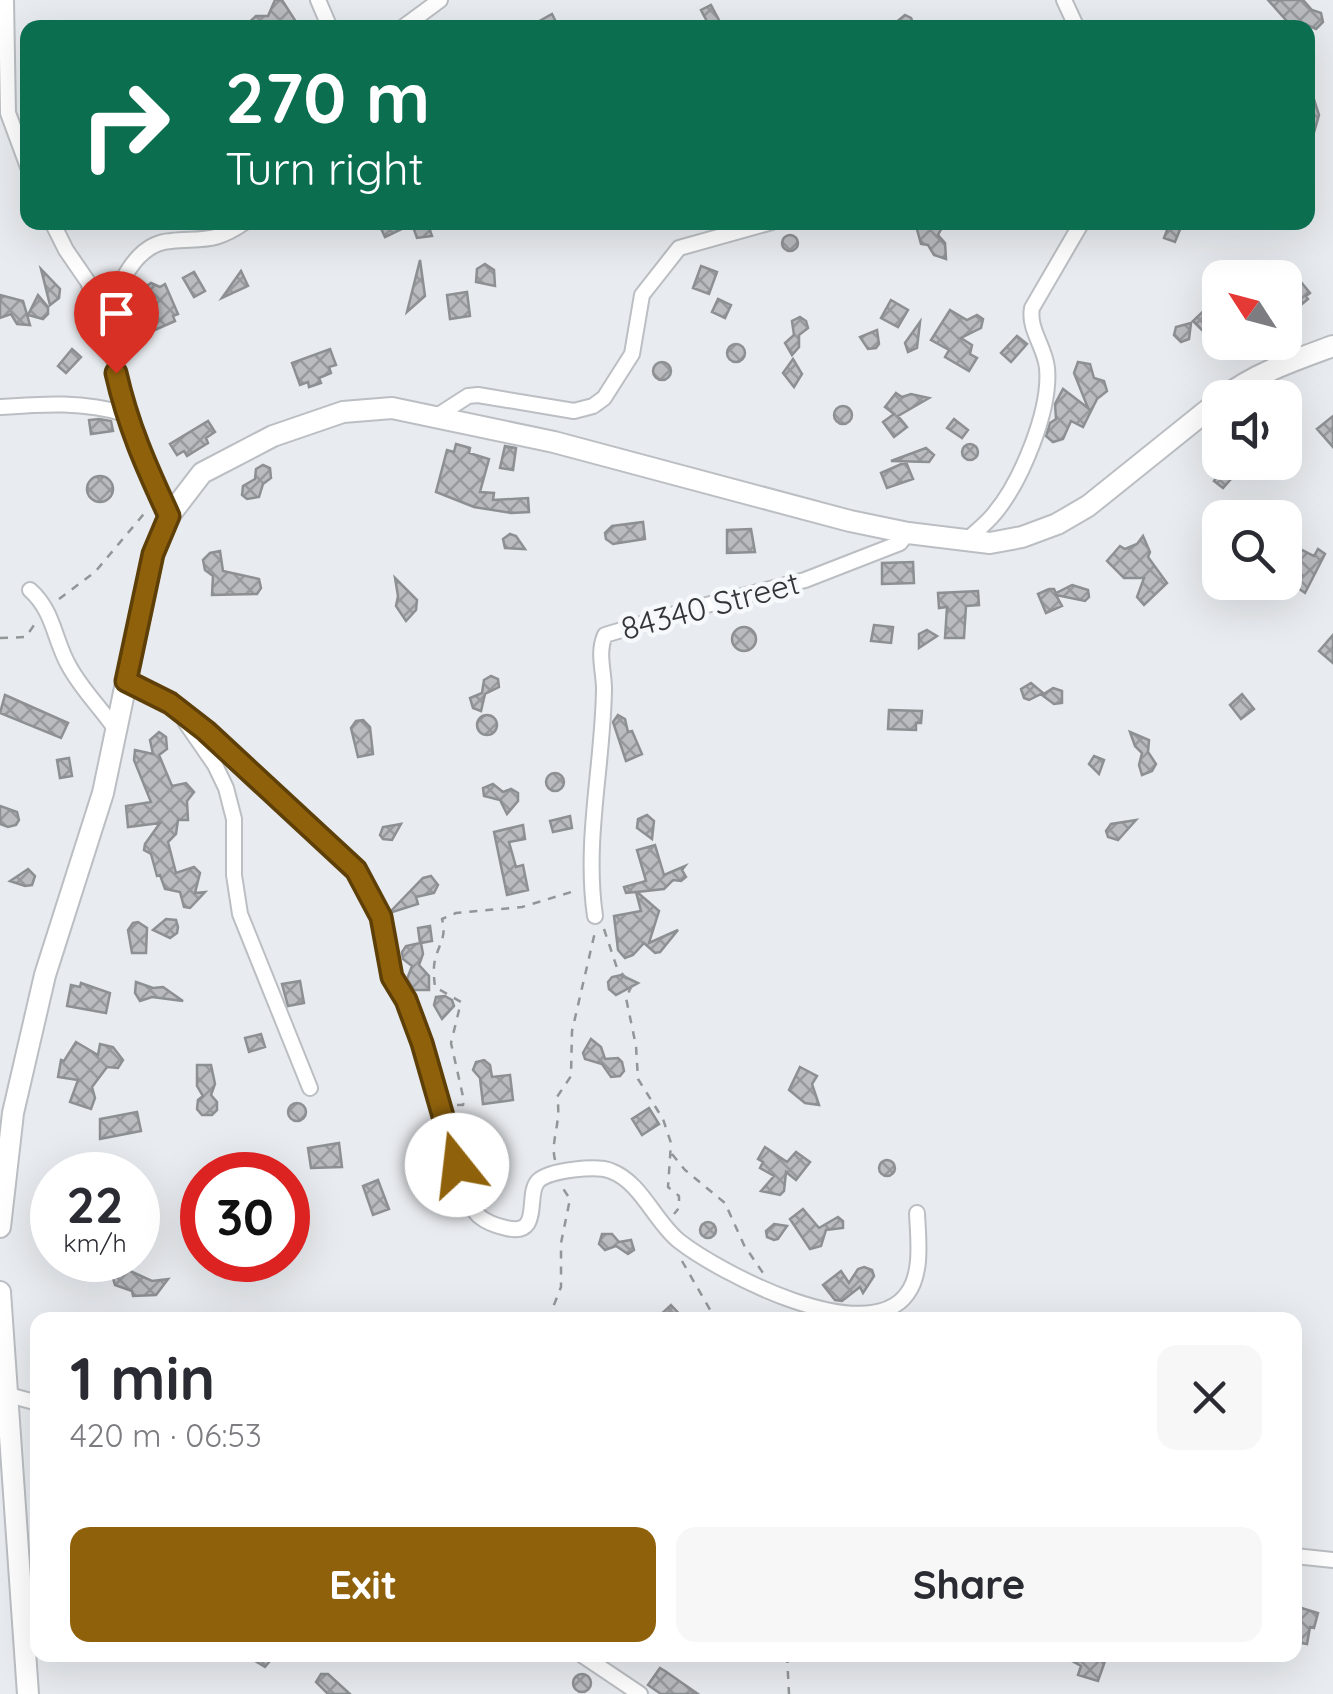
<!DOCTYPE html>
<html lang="en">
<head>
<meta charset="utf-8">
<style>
  :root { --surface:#fff; --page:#f7f7f7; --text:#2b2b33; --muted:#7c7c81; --accent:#8f610b }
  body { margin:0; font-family:Quicksand,sans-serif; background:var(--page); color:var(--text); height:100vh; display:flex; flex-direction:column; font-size:38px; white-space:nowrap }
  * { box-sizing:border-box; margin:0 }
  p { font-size:32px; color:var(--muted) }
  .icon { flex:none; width:55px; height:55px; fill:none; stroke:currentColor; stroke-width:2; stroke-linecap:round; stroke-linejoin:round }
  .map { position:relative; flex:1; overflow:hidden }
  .drawer { position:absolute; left:30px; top:1312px; width:1272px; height:350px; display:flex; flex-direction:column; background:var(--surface); border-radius:20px; box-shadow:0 10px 40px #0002 }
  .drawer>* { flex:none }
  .banner { position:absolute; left:20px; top:20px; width:1295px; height:210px; border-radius:20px; box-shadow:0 10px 40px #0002; background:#0b6e4f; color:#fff; overflow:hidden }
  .needle { width:65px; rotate:306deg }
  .tools { position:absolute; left:1202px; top:260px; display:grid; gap:20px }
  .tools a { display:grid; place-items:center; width:100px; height:100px; border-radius:20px; background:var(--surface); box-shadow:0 10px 40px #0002; font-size:50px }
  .speed { position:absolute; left:30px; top:1152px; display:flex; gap:20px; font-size:50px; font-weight:700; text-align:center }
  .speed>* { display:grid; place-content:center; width:130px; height:130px; border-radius:50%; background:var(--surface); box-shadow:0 10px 40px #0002; line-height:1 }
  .speed small { font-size:25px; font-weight:400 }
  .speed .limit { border:15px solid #d22; background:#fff; color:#111 }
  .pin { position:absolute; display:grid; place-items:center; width:85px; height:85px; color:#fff; margin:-102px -42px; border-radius:50% 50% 50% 0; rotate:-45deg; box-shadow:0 0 10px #0007 }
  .pin .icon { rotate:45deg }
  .me { position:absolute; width:110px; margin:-55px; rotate:344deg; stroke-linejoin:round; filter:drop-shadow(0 0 8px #0008) }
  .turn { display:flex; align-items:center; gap:35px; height:210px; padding:0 40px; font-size:45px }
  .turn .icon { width:130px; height:130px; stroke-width:2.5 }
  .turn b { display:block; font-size:70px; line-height:85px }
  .round { display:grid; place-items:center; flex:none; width:105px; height:105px; border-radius:20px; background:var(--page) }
  .headline { display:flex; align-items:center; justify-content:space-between; height:170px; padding:0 40px }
  h1 { font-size:60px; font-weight:700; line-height:75px }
  .cta { display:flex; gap:20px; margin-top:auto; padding:20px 40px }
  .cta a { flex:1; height:115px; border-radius:20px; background:var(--accent); color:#fff; font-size:40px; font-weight:700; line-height:115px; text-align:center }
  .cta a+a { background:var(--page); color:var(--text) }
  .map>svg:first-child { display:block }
</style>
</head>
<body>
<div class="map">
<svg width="1333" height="1694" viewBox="0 0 1333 1694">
  <defs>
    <pattern id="building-cross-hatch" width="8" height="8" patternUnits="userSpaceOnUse" patternTransform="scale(2.5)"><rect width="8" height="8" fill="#b9bbbf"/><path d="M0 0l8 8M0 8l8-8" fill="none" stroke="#97999c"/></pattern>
  </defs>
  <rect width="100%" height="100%" fill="#e8ebef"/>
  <path fill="url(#building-cross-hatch)" stroke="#8d9093" stroke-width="2.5" d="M275 0H282L300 28H243L256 16H268Z
    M1268 0H1303L1312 10 1321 13 1323 22 1316 29 1305 24 1303 28H1293Z
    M711 5 720 22 710 27 701 10Z
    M552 14 559 28H527Z
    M905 15 911 18 915 28H889Z
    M1309 84 1319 115 1311 143H1308Z
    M378 222H427L432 236 417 238 412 224 385 237Z
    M915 222H945L938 235 945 243 946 259 934 255 928 245 921 244Z
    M1170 222H1183L1175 242 1164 238Z
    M782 243a8 8 0 1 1 16 0a8 8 0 1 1-16 0Z
    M420 260 425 296 407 312Z
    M485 264 494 270 495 286 476 282 477 269Z
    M701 266 717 272 709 294 693 288Z
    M41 269 60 289 59 298 50 305Z
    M241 271 248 286 222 298Z
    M194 272 205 291 194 297 183 278Z
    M1301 282 1310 293 1306 296 1308 299 1295 310 1285 295Z
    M151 283 160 287 165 284 178 314 173 316 175 321 148 333 145 326 131 332 125 318 148 303 145 287Z
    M467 292 470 316 450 319 447 295Z
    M0 295 23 301 30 325 17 324 11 314 0 318Z
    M38 295 48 307V314L43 319 28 315Z
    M718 299 731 305 725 318 712 312Z
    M891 300 908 310 898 327 881 318Z
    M1214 301 1220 307V322L1209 337 1193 321Z
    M950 310 967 320 977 315 983 319 981 328 961 338 972 345 970 354 977 358 969 371 945 357 949 350 931 340Z
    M800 317 806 321 808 328 799 335V347L792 355 785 343 794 335 792 321Z
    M920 322 917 348 908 352 905 343Z
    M1191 323 1189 339 1181 342 1174 335 1176 327Z
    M877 330 879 344 876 348 868 349 860 337Z
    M1017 336 1027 344 1011 362 1001 353Z
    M727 353a9 9 0 1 1 18 0a9 9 0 1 1-18 0Z
    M72 349 81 357 66 373 58 366Z
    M330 349 336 365 329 367 331 373 319 378 321 383 309 387 308 382 300 385 292 363Z
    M793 359 802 374 794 387 783 373Z
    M1078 362 1090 364 1094 378 1104 381 1107 391 1097 399 1083 427 1071 421 1063 439 1053 442 1046 436 1050 423 1056 419 1055 404 1063 389 1088 408 1074 373Z
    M653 371a9 9 0 1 1 18 0a9 9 0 1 1-18 0Z
    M896 393 902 397 911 394 929 398 898 416 907 427 894 437 883 422 894 414 885 407Z
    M834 415a9 9 0 1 1 18 0a9 9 0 1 1-18 0Z
    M1333 416V447L1317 429Z
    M99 419 111 421 113 431 91 434 89 420Z
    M954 419 968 430 962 438 947 428Z
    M208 421 215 432 206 438 208 443 187 456 184 451 177 455 170 444Z
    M456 444 470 448 469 453 489 459 480 492 494 493 493 500 528 498 529 512 511 513 474 507 436 492 447 450 454 452Z
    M962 452a8 8 0 1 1 16 0a8 8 0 1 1-16 0Z
    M505 446 516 448 513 470 500 468Z
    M926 448 934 455 929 462 891 461Z
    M906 462 913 479 887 488 881 473Z
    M1228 462H1246L1223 488 1214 481Z
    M263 465 270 468 271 478 263 484 259 497 247 499 242 495 243 486 255 479 256 469Z
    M87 489a13 13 0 1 1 26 0a13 13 0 1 1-26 0Z
    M643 522 645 539 613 544 606 539 605 533 612 526Z
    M751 529 755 552 727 553V530Z
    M510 534 516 536 525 549 505 548 503 539Z
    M1143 536 1150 552 1148 557 1167 583 1144 605 1137 597 1144 578H1124L1107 561 1120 546 1125 549 1137 544Z
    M1318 549 1325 554 1305 593 1295 586 1302 575 1292 570 1302 550 1314 556Z
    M220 551 223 571 259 579 261 588 257 594 212 595 213 576 205 570 203 560 210 553Z
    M913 562 914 583 882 584V563Z
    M395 578 417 600 416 610 406 621 396 606 398 596Z
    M1072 585 1088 590 1089 597 1085 601 1056 595 1062 606 1046 613 1038 594 1049 589H1054L1056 593Z
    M978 591 979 605 966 606 964 638H945L947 607 939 608 938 593Z
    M874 625 893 627 891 643 871 641Z
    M732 639a12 12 0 1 1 24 0a12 12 0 1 1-24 0Z
    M927 630 937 636 919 648V634Z
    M1333 635V663L1319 651Z
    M491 676 498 679 499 687 485 694 481 711 473 708 470 698 482 693 484 680Z
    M1031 683 1043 693 1029 700 1024 698 1021 689Z
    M1053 688 1062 691V703L1054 704 1042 695Z
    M1242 694 1254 709 1241 719 1230 705Z
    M5 695 68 723 61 738 0 713Z
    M889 710 922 711 921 723H916V730L888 729Z
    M477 725a10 10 0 1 1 20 0a10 10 0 1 1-20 0Z
    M618 715 625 719 628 732 632 731 642 754 626 761 613 722Z
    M363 720 370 727 373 754 358 757 351 728 356 721Z
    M159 732 166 737 167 749 159 755 172 786 186 783 194 792 187 801 188 820H178L176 834 168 842 176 873 194 867 200 873 195 893 205 892 190 908 184 907 180 892 165 889 160 875 157 876 151 854 144 850 145 844 160 823 128 827 126 806 151 802 134 760 135 750 153 754 150 740Z
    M1130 732 1149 740 1148 752 1156 764 1152 771 1142 775 1139 765 1142 753 1135 746Z
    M1094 756 1104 760 1099 774 1089 764Z
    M69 758 72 776 60 778 57 760Z
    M546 782a9 9 0 1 1 18 0a9 9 0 1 1-18 0Z
    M493 784 503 792 511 789 518 793V801L507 814 500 800 484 796 483 788Z
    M0 806 17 812 19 820 16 825 8 827 0 824Z
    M647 815 654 821 652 839 637 828 638 819Z
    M570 816 572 828 553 832 550 821Z
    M1136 820 1118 840 1108 837 1106 831 1111 824Z
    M401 824 392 840 383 839 380 835 383 827Z
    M523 825 525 839 509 842 516 867 523 865 528 890 507 895 494 832Z
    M655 845 664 875 685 866 682 870 686 877 681 881 673 880 664 889 637 892 659 911 649 943 678 930 660 952 655 953 644 943 633 955 625 958 618 950 614 916 641 911 636 892 626 893 624 887 646 881 637 850Z
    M28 869 35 876 32 885 25 886 10 881Z
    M431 876 438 885 434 893 416 897 418 904 389 913 423 878Z
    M166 919 176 920 178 927 177 933 170 938 153 930Z
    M138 922 147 928 146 953H132L128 930 133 923Z
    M430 926 432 941 421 943 423 954 419 965 429 976V990H414L407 979 412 966 403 959 402 952 406 946 420 943 418 928Z
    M621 975 638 983 616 995 609 989 608 982 612 977Z
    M300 981 304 1003 288 1006 282 984Z
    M136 982 153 988 163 987 183 1001 152 997 140 1001 135 993Z
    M81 983 110 993 106 1013 67 1006 71 985 80 987Z
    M445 996 452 1000 454 1006 442 1019 434 1005 436 997Z
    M261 1034 265 1047 249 1052 245 1038Z
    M591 1039 601 1047 605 1059 618 1058 622 1062 624 1071 620 1076 611 1077 602 1064 585 1059 583 1053Z
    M76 1042 98 1055 100 1044 113 1047 123 1060 118 1068 107 1067 92 1087 95 1098 91 1109 70 1102 78 1080 58 1077 61 1060 64 1061Z
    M484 1060 490 1065 492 1077 510 1075 513 1100 483 1104 480 1078 473 1070 476 1062Z
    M197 1065H211L215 1084 211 1095 217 1102V1110L212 1115H202L197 1109 198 1100 203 1096 197 1086Z
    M800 1067 817 1076 812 1084 819 1105 805 1103 789 1090Z
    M288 1112a9 9 0 1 1 18 0a9 9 0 1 1-18 0Z
    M649 1108 659 1124 642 1135 632 1119Z
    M137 1112 141 1131 100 1139V1119Z
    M339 1143 342 1167 311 1168 308 1148Z
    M765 1147 787 1162 796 1152 810 1162 796 1180 786 1172 784 1191 780 1195 761 1191 774 1176 760 1168 763 1162 758 1159Z
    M879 1168a8 8 0 1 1 16 0a8 8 0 1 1-16 0Z
    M378 1180 389 1209 373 1215 363 1186Z
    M803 1209 819 1228 838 1217 843 1221V1228L826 1230 821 1246 810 1249 790 1219Z
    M700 1230a8 8 0 1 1 16 0a8 8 0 1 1-16 0Z
    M774 1224 787 1226 778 1239 774 1240 767 1237 766 1231Z
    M602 1234H612L619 1242 631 1240 634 1250 628 1254 616 1246 605 1250 599 1244Z
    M864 1267 872 1270 874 1276 863 1293 860 1287 842 1301 835 1300 823 1285 841 1271 849 1283 858 1269Z
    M110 1268 126 1269 152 1281 168 1279 156 1295 133 1296 132 1291 115 1285Z
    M671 1305 685 1320H655Z
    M1295 1606 1318 1613 1314 1628 1310 1627 1307 1644 1295 1642Z
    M245 1655H275L265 1667Z
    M1061 1655H1085L1105 1661 1098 1681 1078 1675 1081 1666Z
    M660 1668 665 1671 698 1694H661L648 1685Z
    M573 1683a9 9 0 1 1 18 0a9 9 0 1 1-18 0Z
    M321 1674H328L350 1694H328L316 1682Z"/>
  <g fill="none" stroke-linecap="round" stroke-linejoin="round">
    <g stroke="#bbbec2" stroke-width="18">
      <path id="street" d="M6 0 8 113 28 167
        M318 0 330 28
        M1064 0 1077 28
        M402 28 440 0
        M52 222 66 250 88 282 105 323 132 435 169 516
        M105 323C116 293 132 243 171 241 204 238 215 243 245 222
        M0 407C43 404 84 401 125 414
        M437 416 468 396 478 395 574 411 593 406 604 398 632 354 642 295 679 248 772 222
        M966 541C975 532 986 524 994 514 1021 482 1051 410 1047 368 1045 347 1028 329 1032 308L1082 222
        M30 590C54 611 54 640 69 666 82 690 101 708 116 730
        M126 681C200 719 242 764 299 821 324 845 351 861 369 892 390 929 383 962 406 1000 419 1036 430 1072 441 1109 449 1137 459 1195 479 1216 486 1222 497 1226 506 1228 543 1237 525 1195 538 1181 549 1170 597 1165 611 1171 641 1182 655 1222 679 1241 720 1273 866 1350 907 1294 923 1273 918 1238 917 1213
        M186 723 215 765 226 788 234 819V875L240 914 310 1088
        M595 916C584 840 603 765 604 689 604 671 597 653 605 635L691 609 805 580 900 543 908 533
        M5 1394 38 1403
        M1295 1556 1333 1560
        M582 1655 640 1694"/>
    </g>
    <g stroke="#bbbec2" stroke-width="24">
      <path id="secondary" d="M1223 398C1256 373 1295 360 1333 346
        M0 1227 13 1113 45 975 103 793 153 554 169 516 202 473 273 436 343 412 392 408 554 442 850 521 908 533 990 543 1022 537 1057 524 1088 506 1220 400
        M0 1292 28 1694"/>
    </g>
    <path stroke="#939698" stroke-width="2.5" stroke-dasharray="8 8" stroke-linecap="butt" d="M59 599 95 572 148 509
      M0 638 26 637 36 622
      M604 929 617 968 632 985 626 998 636 1046 638 1079 663 1119 671 1143 668 1187 679 1196V1208L674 1214
      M457 1105H463L464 1101 451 1043 461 1002 435 987C434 979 433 968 435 960 439 943 447 938 442 919L456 913 522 907 578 890
      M672 1154 685 1170 725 1203 744 1245 763 1273
      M555 1160C550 1141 562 1122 557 1097L571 1076 572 1031 595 932
      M682 1261 716 1320
      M548 1320 561 1287V1243L570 1199 562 1187
      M787 1655 789 1694"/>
    <use href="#street" stroke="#fff" stroke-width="14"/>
    <use href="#secondary" stroke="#fff" stroke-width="20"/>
  </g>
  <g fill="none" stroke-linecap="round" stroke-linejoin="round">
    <g stroke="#5d3f07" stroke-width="25">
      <path id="route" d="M116 373C128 426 146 466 169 516L153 554 126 681 170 703 206 731 356 870 381 917 392 977 406 1000 422 1043 457 1165"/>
    </g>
    <use href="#route" stroke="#8f610b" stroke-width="18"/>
  </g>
  <g text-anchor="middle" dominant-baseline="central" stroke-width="9" stroke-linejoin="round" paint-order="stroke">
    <g font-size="32" fill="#333435" stroke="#f6f9fc">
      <text transform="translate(710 605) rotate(-15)">84340 Street</text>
    </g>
  </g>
</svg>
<div class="tools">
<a><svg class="needle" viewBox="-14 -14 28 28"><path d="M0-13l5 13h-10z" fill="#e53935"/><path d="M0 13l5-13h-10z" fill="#7c7c81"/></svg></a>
<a><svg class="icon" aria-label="sound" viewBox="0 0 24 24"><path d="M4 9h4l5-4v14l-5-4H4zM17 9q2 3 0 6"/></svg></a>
<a><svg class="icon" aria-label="search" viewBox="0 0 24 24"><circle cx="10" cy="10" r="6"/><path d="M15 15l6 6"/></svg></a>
</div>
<div class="speed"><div>22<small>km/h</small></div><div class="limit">30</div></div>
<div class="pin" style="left:116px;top:373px;background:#d93025"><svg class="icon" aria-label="arrive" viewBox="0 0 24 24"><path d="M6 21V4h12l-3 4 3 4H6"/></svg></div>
<svg class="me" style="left:457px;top:1165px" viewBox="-20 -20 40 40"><circle r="19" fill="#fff"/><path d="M0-13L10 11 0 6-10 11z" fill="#8f610b"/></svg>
<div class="banner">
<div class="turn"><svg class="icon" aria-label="right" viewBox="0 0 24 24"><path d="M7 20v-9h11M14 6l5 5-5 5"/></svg><div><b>270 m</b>Turn right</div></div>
</div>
<section class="drawer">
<div class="headline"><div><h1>1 min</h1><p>420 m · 06:53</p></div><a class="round"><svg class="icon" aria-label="close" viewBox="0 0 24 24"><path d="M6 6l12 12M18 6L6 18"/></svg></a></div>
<div class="cta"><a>Exit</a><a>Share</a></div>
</section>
</div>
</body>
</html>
